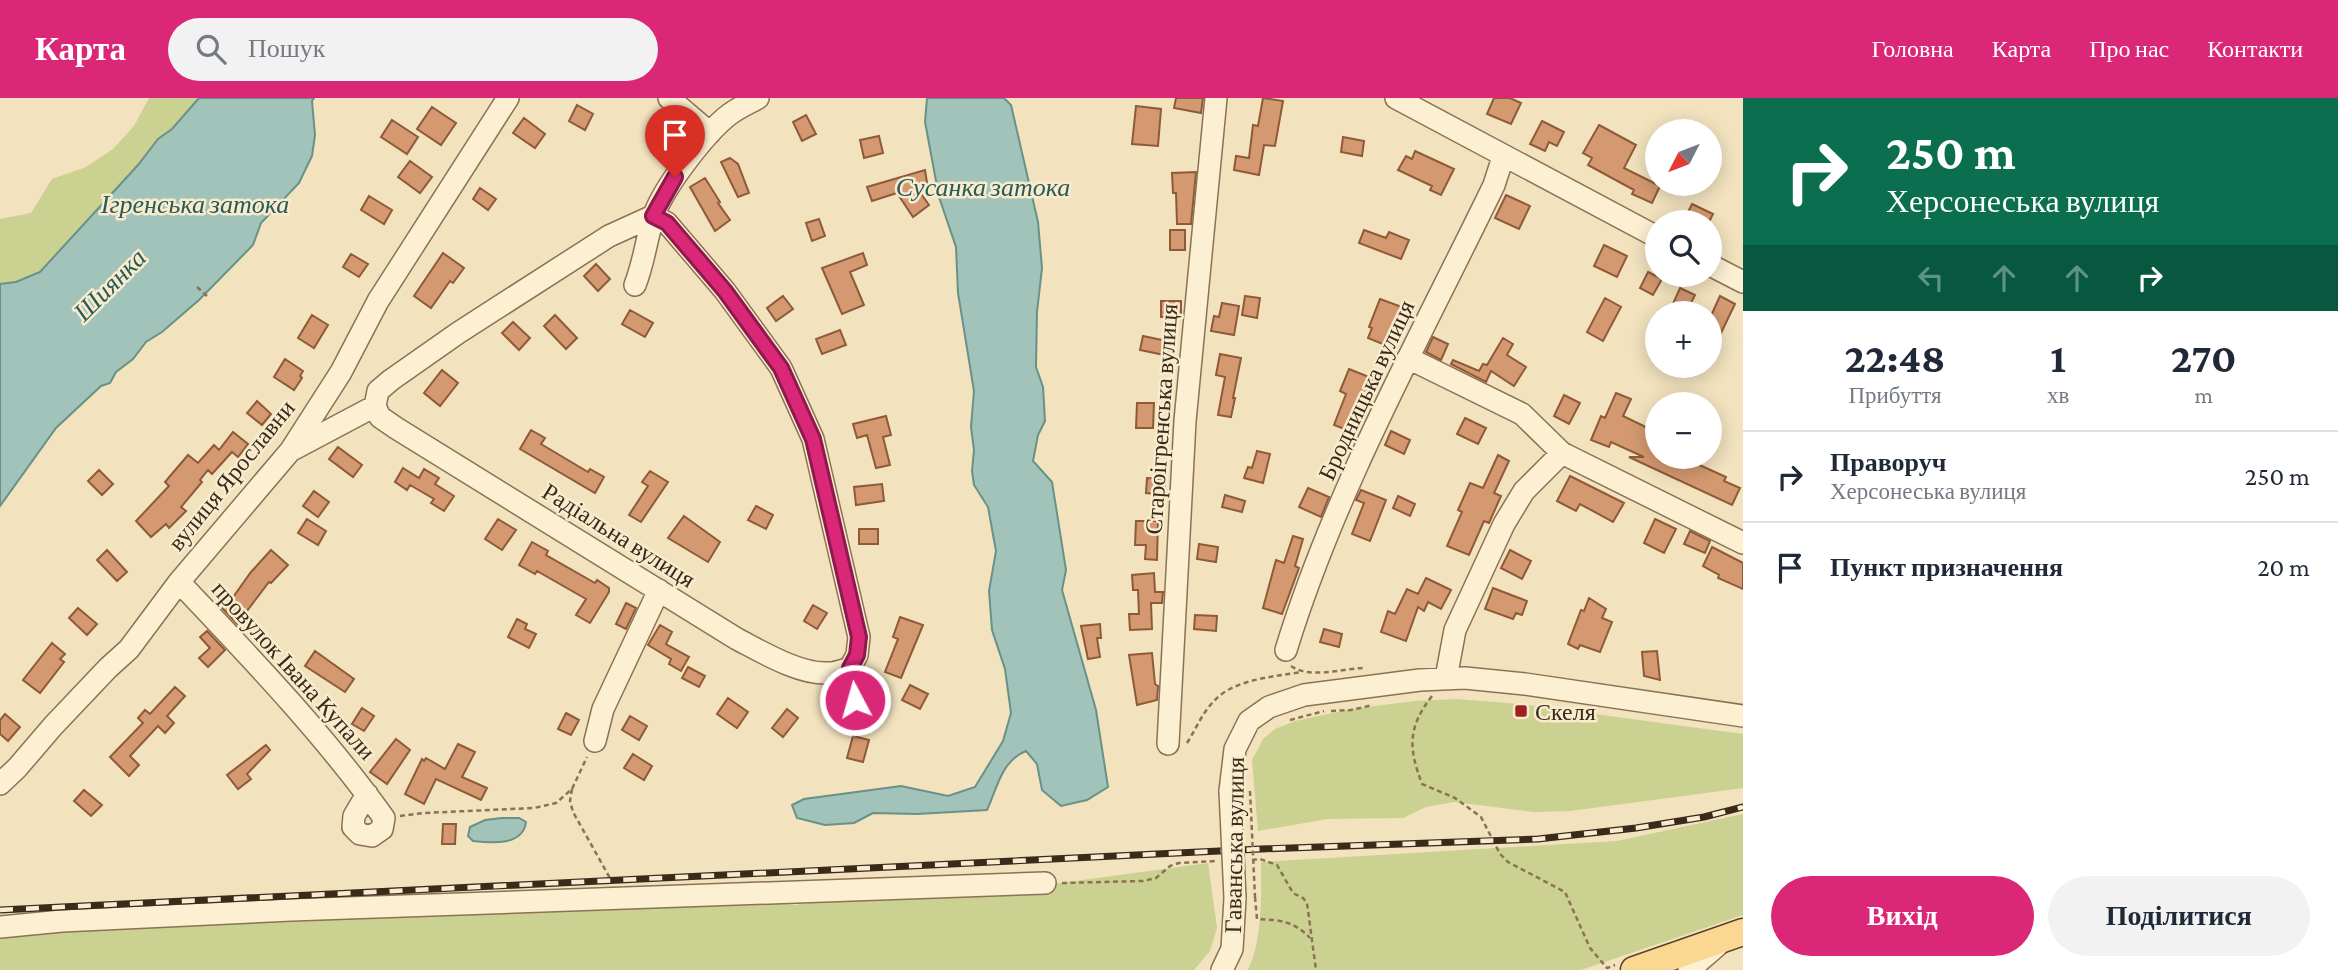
<!DOCTYPE html>
<html lang="uk">
<head>
<meta charset="utf-8">
<style>
  :root { --surface:#fff; --page:#f2f2f3; --text:#1f2937; --muted:#747a83; --line:#e0e1e3; --accent:#db2777 }
  body { margin:0; font-family:"Crimson Pro",serif; background:var(--page); color:var(--text); height:100vh; display:flex; flex-direction:column; font-size:26px; white-space:nowrap }
  * { box-sizing:border-box; margin:0 }
  p { font-size:23px; color:var(--muted) }
  .icon { flex:none; width:38px; height:38px; fill:none; stroke:currentColor; stroke-width:2; stroke-linecap:round; stroke-linejoin:round }
  .map { position:relative; flex:1; overflow:hidden }
  .panel { display:flex; flex-direction:column; background:var(--surface); width:595px }
  .panel>* { flex:none }
  .hud { background:#0b6e4f; color:#fff; overflow:hidden }
  .needle { width:46px; rotate:228deg }
  .controls { position:absolute; left:1645px; top:21px; display:grid; gap:14px }
  .controls a { display:grid; place-items:center; width:77px; height:77px; border-radius:50%; background:var(--surface); box-shadow:0 4px 18px #0003; font-size:35px }
  .pin { position:absolute; display:grid; place-items:center; width:60px; height:60px; color:#fff; margin:-72px -30px; border-radius:50% 50% 50% 0; rotate:-45deg; box-shadow:0 0 7px #0007 }
  .pin .icon { rotate:45deg }
  .me { position:absolute; width:77px; margin:-38px; rotate:354deg; stroke-linejoin:round; filter:drop-shadow(0 0 5px #0008) }
  .turn { display:flex; align-items:center; gap:24px; height:147px; padding:0 28px; font-size:32px }
  .turn .icon { width:91px; height:91px; stroke-width:2.5 }
  .turn b { display:block; font-size:49px; line-height:60px }
  .lanes { display:flex; align-items:center; height:66px; padding:0 28px; background:#0003; justify-content:center; gap:35px; direction:ltr }
  .lanes .off { opacity:.35 }
  .eta { display:flex; justify-content:space-evenly; align-items:center; height:119px; text-align:center }
  .eta b { font-size:42px; font-weight:700; line-height:49px }
  .primary-button { display:flex; gap:14px; margin-top:auto; padding:14px 28px }
  .primary-button a { flex:1; height:80px; border-radius:42px; background:var(--accent); color:#fff; font-size:28px; font-weight:700; line-height:80px; text-align:center }
  .primary-button a+a { background:var(--page); color:var(--text) }
  ul { padding:0; list-style:none }
  li { display:flex; align-items:center; gap:21px; height:91px; padding:0 28px; border-top:2px solid var(--line) }
  li div { flex:1 }
  li b { display:block; font-size:26px }
  li em { font-style:normal }
  header { display:flex; align-items:center; gap:42px; box-sizing:border-box; height:98px; padding:0 35px; background:var(--accent); color:#fff }
  header strong { font-size:33px }
  nav { display:flex; gap:38px; margin-inline-start:auto; font-size:24px }
  .search { width:490px; height:63px; background:var(--page); display:flex; align-items:center; gap:18px; box-sizing:border-box; padding:0 24px; border-radius:38px; color:var(--muted); font-size:26px }
  main { display:flex; flex:1; min-height:0 }
  .map>svg:first-child { display:block }
</style>
</head>
<body>
<header>
<strong>Карта</strong>
<div class="search"><svg class="icon" aria-label="search" viewBox="0 0 24 24"><circle cx="10" cy="10" r="6"/><path d="M15 15l6 6"/></svg>Пошук</div>
<nav><a>Головна</a><a>Карта</a><a>Про нас</a><a>Контакти</a></nav>
</header>
<main>
<div class="map">
<svg width="1743" height="872" viewBox="0 0 1743 872">
  <rect width="100%" height="100%" fill="#f2e2be"/>
  <path fill="#cad191" d="M149 0H199L172 31 158 41 138 67 40 174 16 184 0 186V121L31 115 52 81 86 69 113 51 134 28Z
    M1457 601 1521 606 1743 636V690L1570 713 1534 714 1454 704 1426 709 1403 720 1328 721 1258 733 1252 662 1263 641 1275 631 1295 623 1351 611 1415 603Z
    M1743 716V817L1581 872H1248C1263 839 1261 799 1261 764L1617 743Z
    M1208 765 1217 830 1210 853 1194 872H0V833L733 801 796 807 858 798 1038 788Z"/>
  <path fill="#a2c3b9" stroke="#689287" stroke-width="2" d="M199 0H314L312 3 315 37 312 58 299 85 261 125 253 147 199 202 162 234 146 244 133 261 116 274 110 285 101 288 56 330 0 408V186L16 184 40 174 138 67 158 41 172 31Z
    M927 0H1004L1011 7 1038 124 1042 170 1037 214 1036 269 1043 289 1045 323 1038 337 1033 363 1052 384 1066 472 1062 492 1096 612 1108 689 1087 702 1061 708 1042 692 1037 666 1026 653C1001 663 997 691 987 712L917 716 873 715 854 725 825 727 797 720 792 707 804 701 901 688 948 698 975 689 1003 643 1011 615 1005 571 992 532 989 493 996 453 988 409 974 387 972 373 974 352 971 329 974 293 958 195 956 149 939 99 925 24Z
    M502 720H519L526 724C523 748 492 745 473 743L468 738 470 729 485 722Z"/>
  <path fill="#d49970" stroke="#8e5a38" stroke-width="2" d="M1176 0H1203L1201 15 1174 10Z
    M1263 0 1283 3 1275 48 1264 47 1259 77 1234 72 1236 58 1249 60 1253 27 1258 28Z
    M1494 0H1510L1521 5 1511 26 1487 16Z
    M577 7 593 16 585 32 569 23Z
    M1136 8 1161 11 1158 48 1132 46Z
    M432 9 456 25 441 47 417 31Z
    M806 17 816 36 802 43 793 24Z
    M524 20 545 36 535 50 513 35Z
    M392 22 418 39 407 56 381 39Z
    M1542 23 1564 34 1557 48 1549 44 1545 53 1530 46Z
    M1599 27 1636 47 1624 70 1660 88 1652 105 1632 96 1634 92 1588 67 1592 60 1583 55Z
    M879 38 883 55 864 60 860 42Z
    M1343 39 1364 43 1362 58 1341 54Z
    M1415 53 1454 71 1441 97 1430 92 1432 88 1398 72 1406 58 1412 61Z
    M730 60 738 66 749 95 738 99 721 64Z
    M410 63 432 79 420 95 398 79Z
    M925 72 928 91 919 93 929 107 913 119 897 95 872 103 867 89Z
    M1196 74 1191 126H1177L1176 95H1173L1172 75Z
    M705 80 720 104 718 105 730 122 715 133 690 89Z
    M480 90 496 101 488 112 473 101Z
    M1506 97 1530 108 1519 131 1495 120Z
    M369 98 392 112 384 126 361 112Z
    M1692 106 1713 116 1709 124H1683Z
    M819 121 825 138 812 143 806 125Z
    M1170 132H1185V152H1170Z
    M1364 132 1386 140 1389 134 1409 142 1401 161 1359 145Z
    M1604 147 1627 158 1617 179 1594 168Z
    M443 155 464 170 453 185 450 183 431 210 414 198Z
    M863 155 867 167 850 174 864 207 842 216 822 170Z
    M351 156 368 166 359 179 343 169Z
    M596 166 610 181 598 193 584 178Z
    M1648 174 1662 181 1653 197 1640 190Z
    M1680 190 1695 197 1686 215 1672 208Z
    M783 198 793 211 776 223 767 210Z
    M1245 198 1260 200 1257 220 1242 217Z
    M1720 198 1735 206 1721 235 1710 229V220Z
    M1605 200 1621 209 1603 243 1587 234Z
    M1380 201 1402 209 1385 247 1368 240 1372 230 1369 229Z
    M1161 203H1181V219H1161Z
    M1222 205 1239 208 1234 237 1211 233 1214 218 1219 219Z
    M630 212 653 225 645 239 622 226Z
    M312 217 328 227 314 250 298 240Z
    M555 217 577 240 566 251 544 228Z
    M513 224 530 240 519 252 502 235Z
    M840 232 846 247 822 256 816 241Z
    M1143 238 1172 244 1169 258 1140 252Z
    M1433 239 1448 246 1441 262 1426 254Z
    M1503 240 1513 246 1507 257 1526 269 1514 288 1491 273 1486 284 1451 266 1453 262 1479 273 1483 266 1487 267Z
    M1220 256 1241 260 1233 300H1235L1231 319 1218 317 1225 279 1216 277Z
    M285 261 303 273 300 278 302 280 294 292 274 279Z
    M1349 271 1374 281 1352 334 1334 327 1346 296 1340 293Z
    M442 272 458 285 440 308 424 295Z
    M1616 295 1631 301 1623 318 1654 333 1649 343 1657 347V359H1682L1726 379 1724 383 1740 390 1732 407 1629 359H1644L1611 344 1609 349 1591 342 1601 318 1605 320Z
    M1564 297 1580 305 1569 326 1554 318Z
    M257 303 271 316 262 327 247 315Z
    M1137 305H1154L1153 330H1136Z
    M886 318 891 337 883 339 890 367 876 370 867 337 857 340 853 326Z
    M1465 320 1486 330 1478 346 1457 336Z
    M531 332 545 340 541 346 588 374 590 371 604 379 595 395 520 351Z
    M1391 333 1410 342 1404 356 1385 347Z
    M233 334 248 346 238 359 232 354 212 376 208 372 200 382 202 384 181 409 186 413 169 430 166 426 151 439 136 423 169 388 165 384 188 357 198 365 214 347 219 352Z
    M338 349 362 367 353 379 329 361Z
    M1257 353 1270 356 1263 385 1244 380 1248 369 1252 370Z
    M1498 357 1509 363 1494 395 1501 398 1489 425 1484 423 1469 457 1447 448 1462 414 1458 412 1470 385 1483 390Z
    M403 370 419 380 424 371 439 380 435 386 454 398 444 413 431 405 434 401 410 387 407 392 395 384Z
    M99 372 113 386 102 397 88 383Z
    M650 373 668 384 641 424 629 417 648 388 642 384Z
    M1570 378 1624 405 1613 424 1580 406 1576 413 1557 403Z
    M1147 380 1165 381 1164 397 1146 395Z
    M882 386 884 403 856 407 854 389Z
    M1308 390 1329 399 1321 419 1299 409Z
    M1361 392 1386 402 1370 443 1352 436 1364 405 1356 402Z
    M314 393 329 404 318 419 303 408Z
    M1225 397 1245 403 1242 414 1222 409Z
    M1398 398 1415 406 1410 418 1393 410Z
    M756 408 773 417 766 431 748 422Z
    M684 418 720 444 708 464 668 440Z
    M307 421 326 433 318 447 298 435Z
    M498 421 516 432 502 452 485 441Z
    M1655 421 1676 431 1664 455 1644 445Z
    M1136 423H1158L1157 462 1145 461 1146 447H1135Z
    M859 431H878V446H859Z
    M1690 433 1710 443 1705 455 1684 446Z
    M1293 438 1303 441 1295 468 1299 470 1282 516 1263 510 1276 462 1284 465Z
    M532 444 548 453 546 457 595 485 597 482 609 490V494L590 525 576 517 586 501 537 473 535 476 519 467Z
    M1199 446 1218 449 1216 464 1197 461Z
    M1712 449 1743 465V491L1718 480 1719 477 1703 468Z
    M107 452 127 474 117 483 97 462Z
    M271 452 288 467 271 485 269 484 237 526 222 510 229 501 231 502 251 474Z
    M1510 452 1531 463 1522 481 1501 470Z
    M1154 475 1155 494H1163L1162 505H1151L1152 531 1130 532 1129 516H1139L1138 492H1133L1132 477Z
    M1426 480 1451 492 1441 511 1428 504 1424 513 1418 509 1406 543 1381 534 1388 513 1395 516 1407 491 1418 496Z
    M1493 490 1527 503 1522 517 1516 515 1513 521 1485 511Z
    M1589 500 1606 511 1602 520 1612 524 1600 554 1580 547 1578 551 1568 546 1581 512 1584 513Z
    M626 505 636 510 626 531 616 526Z
    M813 507 827 515 817 531 804 523Z
    M78 510 97 526 87 537 69 520Z
    M1195 517 1217 518 1216 533 1194 531Z
    M900 519 923 527 901 580 885 574 898 541 893 539Z
    M517 521 527 526 525 531 536 536 529 550 508 539Z
    M1100 526 1101 540H1097L1100 559 1088 561 1081 528Z
    M660 527 672 534 666 546 689 559 681 573 669 566 671 561 648 547Z
    M1324 531 1342 536 1339 549 1320 544Z
    M207 533 225 552 208 569 199 560 210 550 200 539Z
    M52 545 65 556 60 561 64 564 40 595 23 582Z
    M315 553 354 581 345 594 305 568Z
    M1657 553 1660 582 1644 578 1642 554Z
    M1152 555 1155 586 1158 588 1157 602 1137 607 1129 557Z
    M688 569 705 578 699 589 682 580Z
    M910 587 928 596 920 611 902 602Z
    M175 589 185 598 167 618 174 625 165 635 158 628 130 658 139 667 129 678 110 659 143 625 138 620 145 612 150 616Z
    M728 600 748 614 737 630 717 616Z
    M362 610 374 618 364 633 352 626Z
    M787 611 798 620 783 639 772 630Z
    M566 615 579 622 571 637 558 631Z
    M5 616 20 629 8 643 0 636V622Z
    M630 618 647 628 639 642 622 632Z
    M853 638 869 642 863 664 847 660Z
    M396 641 410 652 387 686 370 674Z
    M458 646 475 654 462 679 487 690 481 702 436 681 424 706 405 696 422 661 424 663 426 660 445 671Z
    M266 647 270 652 247 676 251 681 238 691 227 677Z
    M633 656 652 668 644 682 624 670Z
    M84 692 102 707 91 718 74 703Z
    M443 726H456L455 746H442Z"/>
  <g fill="none" stroke-linecap="round" stroke-linejoin="round">
    <g stroke="#8c7255" stroke-width="24">
      <path id="minor" d="M669 0 710 35
        M1396 0 1657 139
        M653 118 667 125 725 193 781 270 813 341 859 539 857 557 850 570 855 602
        M1710 167 1743 184
        M635 187C644 164 646 143 653 120 662 91 706 34 730 16 738 10 749 5 758 0
        M1408 260 1522 316 1562 355 1743 445
        M375 308 380 319 396 330 737 541C762 554 800 577 829 575 836 575 843 572 850 570
        M292 352 375 308 378 293 391 282 458 235 609 138 653 118
        M179 484C251 560 323 635 384 720L382 731 372 738 360 736 353 729 354 718 367 696
        M1286 552C1335 392 1421 238 1494 87L1503 59
        M1446 580 1455 532 1504 426 1524 393 1562 355
        M595 643 603 611 659 492
        M1168 646 1185 323 1216 0
        M0 686 17 670 53 628 108 570 129 551 179 484 291 352 341 274 378 203 508 0
        M1230 693 1235 651 1249 623 1269 609 1304 597 1420 582 1465 580 1525 586 1743 618
        M0 829 62 823 291 812 1045 785
        M1222 872 1232 851 1235 800
        M1689 872 1718 847"/>
    </g>
    <g stroke="#59402a" stroke-width="29">
      <path id="major" d="M1634 872 1743 834"/>
    </g>
    <path stroke="#8c7255" stroke-width="2.5" stroke-dasharray="5 3.5" stroke-linecap="butt" d="M197 189 207 198
      M1291 568C1310 581 1340 571 1363 570
      M1432 598C1408 629 1408 649 1422 686L1455 700 1481 719 1500 756 1508 764 1565 794 1590 850 1607 870 1615 867
      M1331 613 1351 612 1373 607
      M1290 622 1324 613
      M1187 645C1196 631 1202 615 1214 603 1234 581 1273 579 1301 574
      M572 691 570 703 573 714 611 782
      M400 718 423 715 534 710 556 705 572 691 587 659
      M1252 762 1260 761 1277 767 1293 795 1303 800 1307 805 1316 872
      M1062 785 1143 783 1156 780 1170 768 1179 765 1217 763
      M1255 799 1257 821C1280 822 1294 823 1310 840"/>
    <use href="#minor" stroke="#fcefd2" stroke-width="21"/>
    <use href="#major" stroke="#fad891" stroke-width="26"/>
    <g stroke="#3a2a1b" stroke-width="7">
      <path id="rail" d="M0 812 1261 751 1538 741 1636 730 1704 719 1743 709"/>
    </g>
    <use href="#rail" stroke="#f9ecce" stroke-width="4.5" stroke-dasharray="13" stroke-linecap="butt"/>
    <g stroke="#8c7255" stroke-width="24" stroke-linecap="butt">
      <path id="minor-bridge" d="M1230 693 1235 800"/>
    </g>
    <path stroke="#8c7255" stroke-width="2.5" stroke-dasharray="5 3.5" stroke-linecap="butt" d="M1250 693 1255 799"/>
    <use href="#minor-bridge" stroke="#fcefd2" stroke-width="21"/>
  </g>
  <g fill="none" stroke-linecap="round" stroke-linejoin="round">
    <g stroke="#8e194d" stroke-width="18">
      <path id="route" d="M675 79 653 118 667 125 725 193 781 270 813 341 859 539 857 557 850 570 855 602"/>
    </g>
    <use href="#route" stroke="#db2777" stroke-width="12"/>
  </g>
  <rect fill="#a11f21" stroke="#f9ecce" stroke-width="2.5" x="1514" y="606" width="14" height="14" rx="3.5"/>
  <g text-anchor="middle" dominant-baseline="central" stroke-width="5" stroke-linejoin="round" paint-order="stroke">
    <g font-size="24" fill="#3a2a1b" stroke="#f9ecce">
      <text transform="translate(1366 292) rotate(-65)">Бродницька вулиця</text>
      <text transform="translate(1161 321) rotate(-86)">Староігренська вулиця</text>
      <text transform="translate(231 377) rotate(-51)">вулиця Ярославни</text>
      <text transform="translate(619 437) rotate(32)">Радіальна вулиця</text>
      <text transform="translate(294 572) rotate(48)">провулок Івана Купали</text>
      <text transform="translate(1234 747) rotate(-89)">Гаванська вулиця</text>
    </g>
    <g font-size="24" fill="#3a2a1b" stroke="#f9ecce" text-anchor="start">
      <text x="1535" y="613">Скеля</text>
    </g>
    <g font-size="26" font-style="italic" fill="#295b58" stroke="#f9ecce">
      <text x="983" y="89">Сусанка затока</text>
      <text x="195" y="106">Ігренська затока</text>
      <text transform="translate(110 187) rotate(-45)">Шиянка</text>
    </g>
  </g>
</svg>
<div class="controls">
<a><svg class="needle" viewBox="-14 -14 28 28"><path d="M0-13l5 13h-10z" fill="#e53935"/><path d="M0 13l5-13h-10z" fill="#747a83"/></svg></a>
<a><svg class="icon" aria-label="search" viewBox="0 0 24 24"><circle cx="10" cy="10" r="6"/><path d="M15 15l6 6"/></svg></a>
<a>+</a>
<a>−</a>
</div>
<div class="pin" style="left:675px;top:79px;background:#d93025"><svg class="icon" aria-label="arrive" viewBox="0 0 24 24"><path d="M6 21V4h12l-3 4 3 4H6"/></svg></div>
<svg class="me" style="left:855px;top:602px" viewBox="-20 -20 40 40"><circle r="17" fill="#db2777" stroke="#fff" stroke-width="3"/><path d="M0-11L8 9 0 5-8 9z" fill="#fff"/></svg>
</div>
<section class="panel">
<div class="hud">
<div class="turn"><svg class="icon" aria-label="right" viewBox="0 0 24 24"><path d="M7 20v-9h11M14 6l5 5-5 5"/></svg><div><b>250 m</b>Херсонеська вулиця</div></div>
<div class="lanes"><svg class="icon off" aria-label="left" viewBox="0 0 24 24"><path d="M17 20v-9H6M10 6l-5 5 5 5"/></svg><svg class="icon off" aria-label="ahead" viewBox="0 0 24 24"><path d="M12 20V5M6 11l6-6 6 6"/></svg><svg class="icon off" aria-label="ahead" viewBox="0 0 24 24"><path d="M12 20V5M6 11l6-6 6 6"/></svg><svg class="icon" aria-label="right" viewBox="0 0 24 24"><path d="M7 20v-9h11M14 6l5 5-5 5"/></svg></div>
</div>
<div class="eta">
<div><b>22:48</b><p>Прибуття</p></div>
<div><b>1</b><p>хв</p></div>
<div><b>270</b><p>m</p></div>
</div>
<ul>
<li><svg class="icon" aria-label="right" viewBox="0 0 24 24"><path d="M7 20v-9h11M14 6l5 5-5 5"/></svg><div><b>Праворуч</b><p>Херсонеська вулиця</p></div><em>250 m</em></li>
<li><svg class="icon" aria-label="arrive" viewBox="0 0 24 24"><path d="M6 21V4h12l-3 4 3 4H6"/></svg><div><b>Пункт призначення</b></div><em>20 m</em></li>
</ul>
<div class="primary-button"><a>Вихід</a><a>Поділитися</a></div>
</section>
</main>
</body>
</html>
